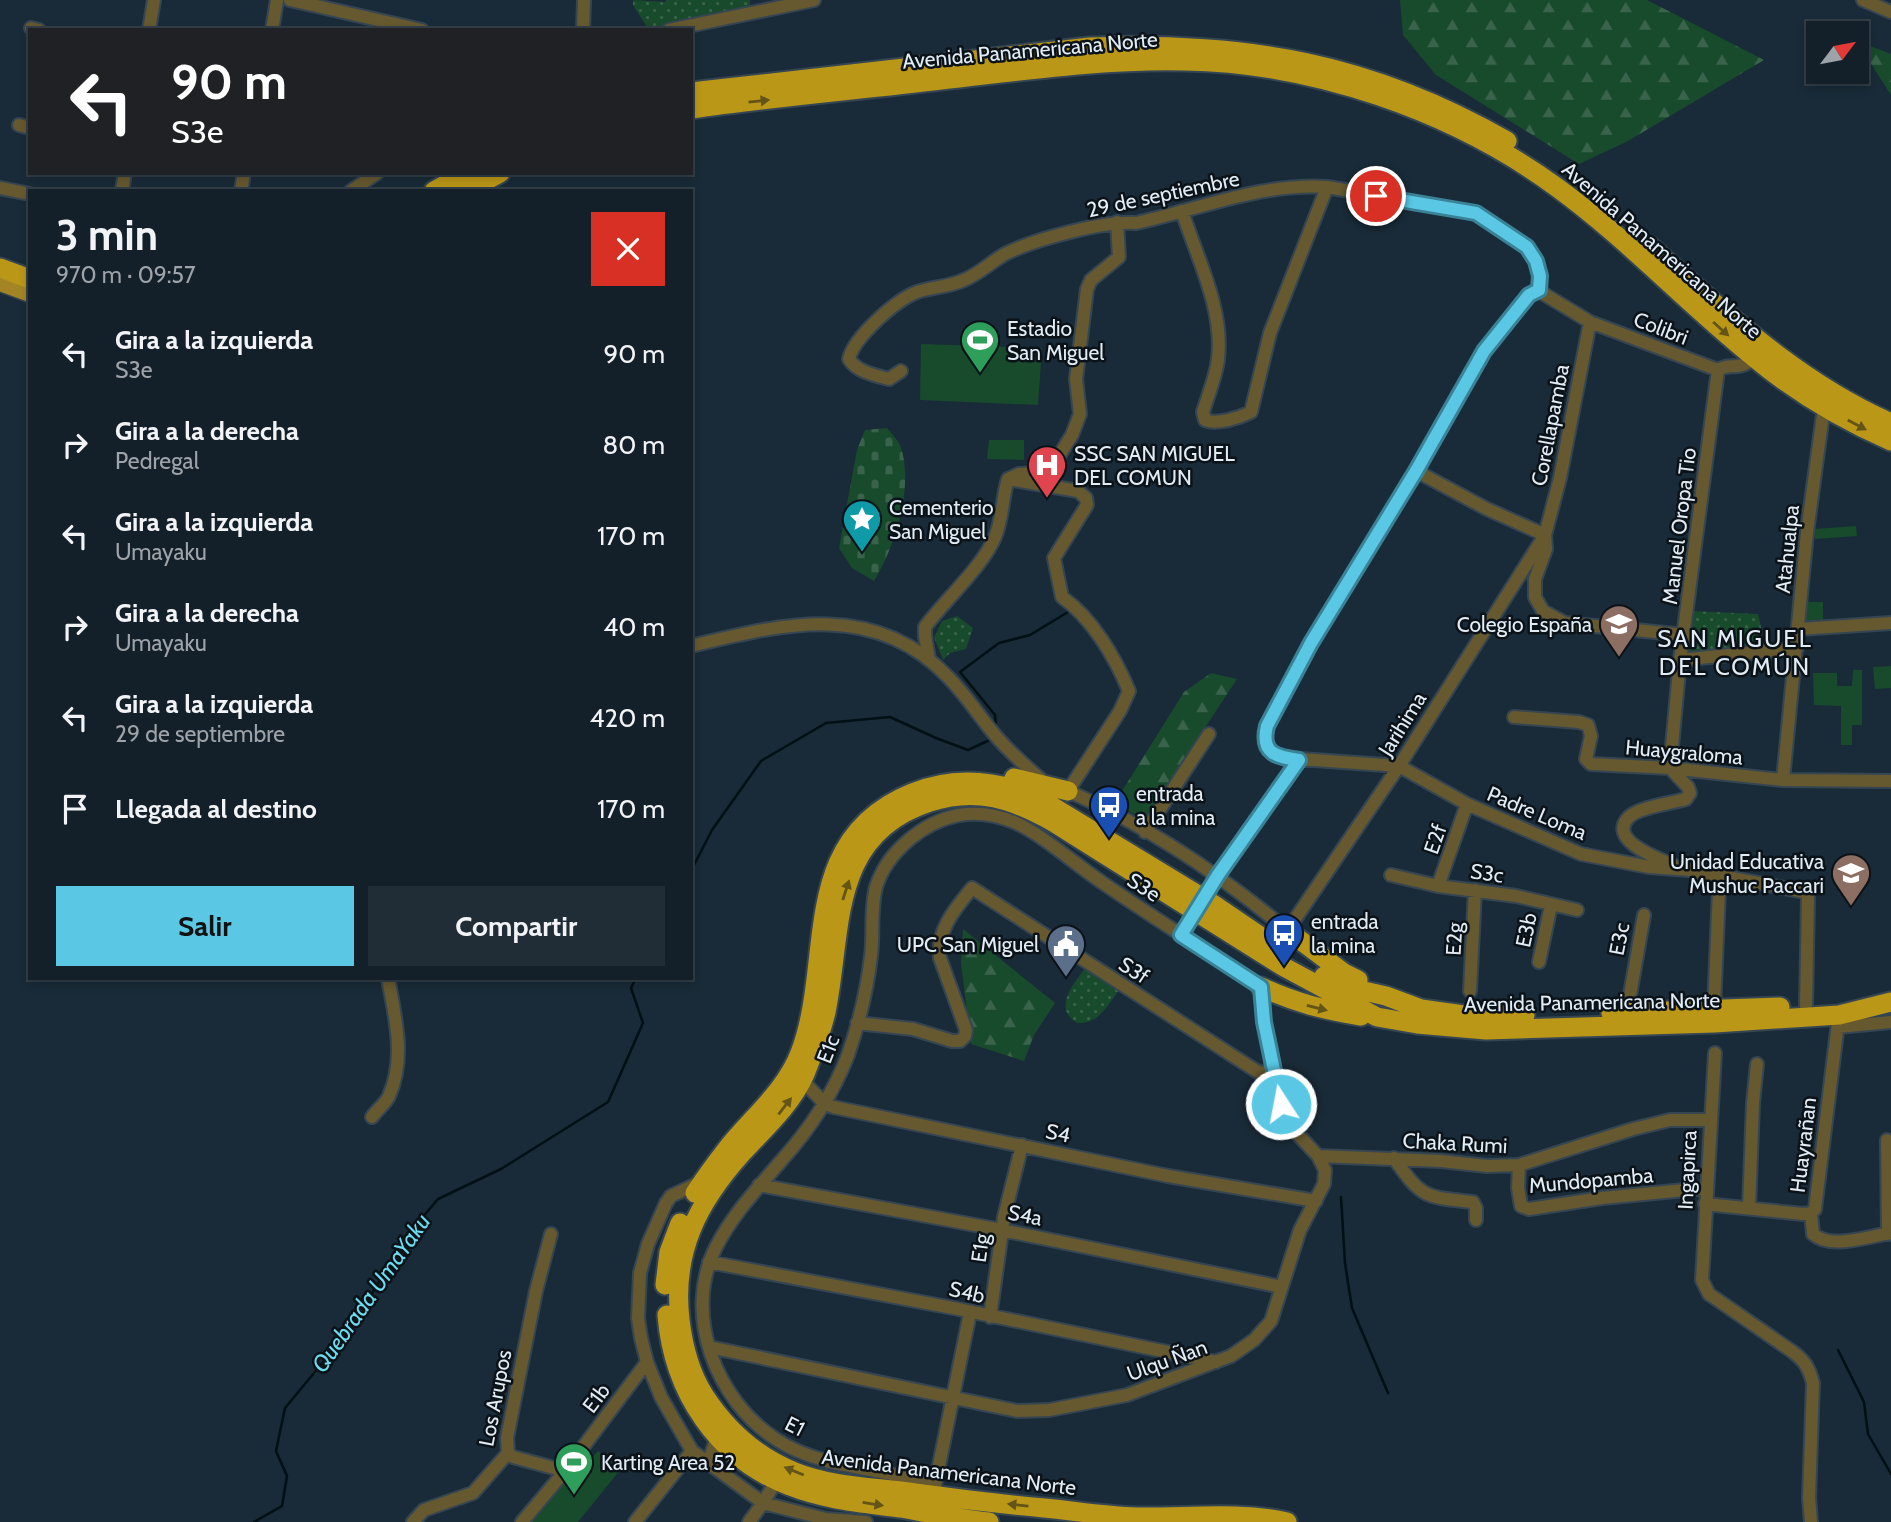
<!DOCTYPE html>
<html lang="es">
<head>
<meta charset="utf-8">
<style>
  :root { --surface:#13202a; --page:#202d36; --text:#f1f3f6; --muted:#9da3a8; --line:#323e47; --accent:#5ac8e5 }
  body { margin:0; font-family:Cabin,sans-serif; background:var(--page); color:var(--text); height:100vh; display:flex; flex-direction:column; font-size:26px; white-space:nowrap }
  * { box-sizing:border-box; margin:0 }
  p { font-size:23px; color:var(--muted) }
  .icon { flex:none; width:38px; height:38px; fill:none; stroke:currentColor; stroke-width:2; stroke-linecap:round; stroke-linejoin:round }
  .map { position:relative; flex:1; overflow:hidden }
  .details { position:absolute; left:28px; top:189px; width:665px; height:791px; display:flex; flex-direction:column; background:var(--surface); border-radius:0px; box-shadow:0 4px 10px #0003,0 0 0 2px var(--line) }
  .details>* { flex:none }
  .guide { position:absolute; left:28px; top:28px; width:665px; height:147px; border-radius:0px; box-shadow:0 4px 10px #0003,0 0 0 2px var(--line); background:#202124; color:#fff; overflow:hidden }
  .needle { width:46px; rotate:58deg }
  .controls { position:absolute; left:1806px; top:21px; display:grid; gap:14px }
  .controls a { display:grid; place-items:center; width:63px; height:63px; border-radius:0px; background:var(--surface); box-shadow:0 4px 10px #0003,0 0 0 2px var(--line); font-size:35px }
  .pin { position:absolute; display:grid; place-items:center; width:60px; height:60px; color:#fff; margin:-30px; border:4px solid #fff; border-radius:50%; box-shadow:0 2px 7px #0007 }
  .me { position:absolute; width:77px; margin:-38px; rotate:349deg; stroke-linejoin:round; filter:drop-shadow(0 0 5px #0008) }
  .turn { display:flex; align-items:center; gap:24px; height:147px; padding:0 28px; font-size:32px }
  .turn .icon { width:91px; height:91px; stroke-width:2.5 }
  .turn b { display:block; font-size:49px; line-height:60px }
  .round { display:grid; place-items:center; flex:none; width:74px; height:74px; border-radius:0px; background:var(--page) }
  .overview { display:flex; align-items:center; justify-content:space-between; height:119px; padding:0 28px }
  h1 { font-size:42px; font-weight:700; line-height:52px }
  .cta { display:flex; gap:14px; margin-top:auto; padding:14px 28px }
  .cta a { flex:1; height:80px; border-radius:0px; background:var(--accent); color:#111; font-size:28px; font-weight:700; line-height:80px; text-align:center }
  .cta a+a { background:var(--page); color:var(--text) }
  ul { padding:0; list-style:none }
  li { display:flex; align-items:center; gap:21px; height:91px; padding:0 28px }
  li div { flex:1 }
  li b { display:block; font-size:26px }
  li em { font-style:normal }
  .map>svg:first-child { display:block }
</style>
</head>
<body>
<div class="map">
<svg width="1891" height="1522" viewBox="0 0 1891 1522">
  <defs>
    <pattern id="forest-firs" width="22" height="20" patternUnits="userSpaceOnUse" patternTransform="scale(1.75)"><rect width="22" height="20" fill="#184a2c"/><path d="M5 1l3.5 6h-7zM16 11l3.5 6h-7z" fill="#39644b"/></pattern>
    <pattern id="cemetery-stones" width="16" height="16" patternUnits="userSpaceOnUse" patternTransform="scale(1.75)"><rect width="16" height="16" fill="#184a2c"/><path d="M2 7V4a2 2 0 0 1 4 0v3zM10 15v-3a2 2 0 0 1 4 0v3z" fill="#39644b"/></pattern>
    <pattern id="park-dots" width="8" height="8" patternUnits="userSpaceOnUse" patternTransform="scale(1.75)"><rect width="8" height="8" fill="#184a2c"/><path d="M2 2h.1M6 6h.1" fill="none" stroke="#39644b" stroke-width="1.8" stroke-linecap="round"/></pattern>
  </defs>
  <rect width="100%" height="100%" fill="#192b38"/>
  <path fill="#184a2c" d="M921 344 1042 348 1038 405 920 400Z
    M989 440H1024V460L987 459Z
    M1856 526 1857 536 1815 539 1814 529Z
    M1805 602H1823V623H1805Z
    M1891 666V688L1875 689 1873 667Z
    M1853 670H1862V725H1852V745H1841V706L1814 705 1813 673H1837V686H1852Z
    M598 1451 621 1469 578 1522H529L576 1465 582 1470Z"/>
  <path fill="url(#forest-firs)" d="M1400 0H1647L1764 60 1628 141 1579 164 1436 75 1403 35Z
    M1857 41 1891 54V95L1857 42Z
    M1211 673 1237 679 1145 819 1114 804 1184 692Z
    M963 929 1055 1003 1034 1035 1024 1061 971 1044 961 963Z"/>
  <path fill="url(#cemetery-stones)" d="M887 428C891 433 897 439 900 445 915 484 895 547 874 581L852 568 839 548 857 450 865 430Z"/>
  <path fill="url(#park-dots)" d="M633 0 665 2 666 0H750V11L659 30H649L633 5Z
    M1691 611 1758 614 1761 627 1757 650 1689 657Z
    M957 616 973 628 966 649 950 653 943 660 934 637 942 621Z
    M1085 968 1119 990C1107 1006 1099 1024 1077 1023 1052 1008 1074 984 1085 968Z"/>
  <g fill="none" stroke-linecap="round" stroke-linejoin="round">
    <path stroke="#001014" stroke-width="2.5" d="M996 730 995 715 960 672 999 643 1030 635 1068 612
      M691 871 712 830 761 761 826 723 890 717 936 738 968 750 994 738
      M1341 1197 1345 1263 1352 1308 1388 1393
      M1838 1350 1864 1402 1868 1434 1891 1474
      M254 1522 282 1506 287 1476 276 1451 285 1408 348 1332 410 1232 438 1199 501 1169 608 1102 643 1023 631 988 636 978"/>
    <g stroke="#354652" stroke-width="16">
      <path id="minor" d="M290 0 422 30
        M1863 0 1891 12
        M31 28 39 30
        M149 30 154 0
        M272 30 277 0
        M583 30 584 0
        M669 30 814 0
        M19 125 30 128
        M0 188 30 194
        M122 191 125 173
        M241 191 244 173
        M351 191 377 173
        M1182 211C1197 258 1224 309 1218 359 1216 377 1208 395 1203 412L1205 420C1217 425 1239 418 1251 412L1270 333 1327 187
        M1590 322 1560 478 1545 535 1546 549 1535 579V597L1543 611 1565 623 1685 635
        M1718 370 1590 322 1539 291 1529 295 1484 351 1416 471 1311 643 1267 726C1263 744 1268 753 1286 758L1399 766 1467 804 1581 854 1649 867 1690 870 1805 892 1808 898 1806 1006
        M1718 370C1732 361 1736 373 1754 358
        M901 371 889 379C874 375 857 372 849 359 854 337 896 300 917 292 932 287 949 287 964 280 979 274 991 262 1005 254 1035 239 1103 221 1136 223 1197 210 1264 182 1327 187L1477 213 1527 247 1536 262 1540 277 1539 291
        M1008 479 1078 491 1086 498 1087 505 1054 558 1062 597C1092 618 1115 657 1129 691L1120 711 1068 791C1148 826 1221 875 1288 931
        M1799 629 1891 623
        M691 646C782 624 875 600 948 677 966 695 979 716 995 735 1010 753 1028 768 1046 784
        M929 659 925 636V627C945 600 983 566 995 537 1003 518 1002 498 1008 479L1019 474 1039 473 1052 467 1072 435 1080 414 1076 379 1087 289 1091 280 1119 257 1117 222
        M1680 660 1797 648
        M1514 717 1579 722 1588 725 1591 736 1586 759 1591 764 1670 768 1783 780 1891 781
        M1783 780 1807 532 1824 407
        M1145 832 1209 734
        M1673 865C1659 859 1606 840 1629 817 1639 807 1672 803 1686 799L1690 793 1688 787 1670 768 1680 660 1718 370
        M1391 875 1438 886 1516 896 1577 910
        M1700 875 1714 884 1719 890 1714 1008
        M1215 880 1299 760
        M1438 886 1467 804
        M1287 931 1399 766 1545 535 1487 509 1416 471
        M1539 962 1551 905
        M1470 991 1475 890
        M1627 1012 1644 915
        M857 1023 913 1029 952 1041H960L965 1036 966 1030 940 958C937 929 955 909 972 888L1258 1072 1265 1073 1269 1070 1273 1062
        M1838 1027 1891 1022
        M1715 1053 1702 1280 1709 1294 1793 1352C1805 1361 1809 1368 1813 1383L1809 1498 1811 1522
        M802 1080 825 1104 833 1107 1168 1176 1316 1201
        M372 1117C377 1110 386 1103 389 1096 406 1058 395 1017 388 978
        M1887 1140 1888 1234
        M1318 1156 1441 1161 1487 1166 1519 1165 1633 1129 1670 1120H1709
        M1394 1158C1422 1199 1426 1197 1473 1202L1476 1208V1220
        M1519 1165 1518 1188 1521 1206 1529 1209 1602 1198 1706 1188
        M701 1182 671 1196 666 1203 648 1244 640 1273 638 1318 641 1338 647 1362 661 1397 692 1451 763 1503 826 1519 866 1522
        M759 1185 1002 1230 1282 1287
        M1705 1204 1803 1214 1811 1213 1815 1209 1839 1015
        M1749 1208 1753 1103 1757 1064
        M1811 1213 1813 1234C1831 1250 1869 1236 1891 1233
        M709 1262 953 1308 1216 1362
        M990 1317 1004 1217 1022 1145
        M709 1347 1017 1411 1049 1410 1127 1395 1231 1356 1254 1340 1271 1321 1300 1230 1324 1184 1325 1170 1318 1156 1290 1126 1281 1104 1264 1022 1261 987C1209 952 1155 919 1103 883 1076 865 1043 835 1014 822 997 815 977 812 959 815 923 822 887 852 876 887 870 910 874 934 871 956 867 990 859 1023 848 1055 833 1094 809 1130 781 1161 757 1189 733 1214 716 1247 682 1314 716 1401 777 1440 809 1461 849 1466 886 1473 902 1477 919 1481 935 1483
        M508 1453 513 1457 565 1471
        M708 1464 717 1437
        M934 1490 970 1313
        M413 1522 424 1510 473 1493 508 1453 507 1438 536 1291 551 1234
        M522 1522 565 1471 647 1362
        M635 1522 692 1451
        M749 1522 763 1503 776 1481"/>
    </g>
    <g stroke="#354652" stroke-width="19">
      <path id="major" d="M0 283 30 294"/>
    </g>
    <g stroke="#354652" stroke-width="23">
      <path id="highway" d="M691 92 1090 47C1247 42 1369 62 1507 141
        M691 109C774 97 858 90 941 80 1022 71 1103 59 1185 61 1313 63 1452 111 1555 186 1627 238 1687 304 1756 359 1797 393 1843 420 1891 441
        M434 191 466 173
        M467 191 500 173
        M1649 246C1726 313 1796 381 1891 423
        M0 268 30 279
        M1014 778 1068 791
        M1288 931 1344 973 1358 980
        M1324 976 1351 988 1386 996 1421 1009 1471 1016 1525 1015
        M1261 987C1296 1003 1324 1010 1361 1016
        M1611 1013 1780 1007
        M695 1193C705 1178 715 1164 726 1150 751 1118 785 1092 800 1053 835 961 796 840 912 793 953 776 996 780 1037 797L1213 904 1266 940
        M665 1285 669 1252 680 1223
        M667 1315C673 1391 717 1459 790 1486 825 1500 863 1503 900 1508 929 1513 959 1519 989 1522
        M1287 1522C1238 1511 1186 1518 1137 1517 1105 1516 1075 1511 1044 1508 1001 1504 958 1499 915 1493 875 1487 833 1487 795 1472 757 1457 726 1429 704 1395 690 1373 683 1345 680 1320 672 1251 698 1202 743 1152 766 1127 791 1105 805 1074 813 1054 821 1033 826 1012 843 930 828 835 930 802 976 787 1012 799 1053 822L1284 967 1377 1017 1417 1024 1486 1030 1714 1023 1839 1015 1891 1002"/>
    </g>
    <use href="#minor" stroke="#66582f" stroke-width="12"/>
    <use href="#major" stroke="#a38525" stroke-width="16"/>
    <use href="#highway" stroke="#bb9717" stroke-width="19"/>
    <g stroke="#354652" stroke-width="16" stroke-linecap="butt">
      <path id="minor-bridge" d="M1186 927 1215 881"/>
    </g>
    <use href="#minor-bridge" stroke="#66582f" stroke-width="12"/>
  </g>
  <defs><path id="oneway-solid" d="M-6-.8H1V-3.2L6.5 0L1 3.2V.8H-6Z" transform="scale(1.75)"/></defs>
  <g fill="#635418">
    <use href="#oneway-solid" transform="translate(759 101) rotate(-6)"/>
    <use href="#oneway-solid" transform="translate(1721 329) rotate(42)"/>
    <use href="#oneway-solid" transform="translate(1857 425) rotate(28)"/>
    <use href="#oneway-solid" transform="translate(846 890) rotate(-72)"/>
    <use href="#oneway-solid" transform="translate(1317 1008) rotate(14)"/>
    <use href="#oneway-solid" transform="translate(785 1106) rotate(-52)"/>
    <use href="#oneway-solid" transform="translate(794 1471) rotate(-158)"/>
    <use href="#oneway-solid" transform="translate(873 1504) rotate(9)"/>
    <use href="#oneway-solid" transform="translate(1018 1505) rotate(-174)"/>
  </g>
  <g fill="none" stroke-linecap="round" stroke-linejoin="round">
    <g stroke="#3a8295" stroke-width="18">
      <path id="route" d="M1281 1104 1264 1022 1261 987 1181 935 1218 875 1299 760C1277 757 1260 754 1267 726L1311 643 1416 471 1484 351 1529 295 1539 290 1540 276 1536 261 1527 247 1476 213 1376 196"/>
    </g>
    <use href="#route" stroke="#5ac8e5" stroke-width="12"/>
  </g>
  <defs>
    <g id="stadium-pin" transform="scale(2.0125)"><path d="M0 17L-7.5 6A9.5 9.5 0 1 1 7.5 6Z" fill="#2e9e5b" stroke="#0b1218"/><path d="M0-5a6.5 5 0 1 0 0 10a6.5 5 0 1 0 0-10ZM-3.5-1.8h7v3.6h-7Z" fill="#fff"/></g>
    <g id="hospital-pin" transform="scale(2.0125)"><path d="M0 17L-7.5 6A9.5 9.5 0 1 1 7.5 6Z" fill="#e0444e" stroke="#0b1218"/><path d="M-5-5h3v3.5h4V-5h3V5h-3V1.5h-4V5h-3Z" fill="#fff"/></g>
    <g id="sight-pin" transform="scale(2.0125)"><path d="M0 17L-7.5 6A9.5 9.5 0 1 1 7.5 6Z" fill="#0f9aa8" stroke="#0b1218"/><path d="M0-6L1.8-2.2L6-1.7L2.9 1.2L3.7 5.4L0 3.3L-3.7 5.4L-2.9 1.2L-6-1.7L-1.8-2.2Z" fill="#fff"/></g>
    <g id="university-pin" transform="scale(2.0125)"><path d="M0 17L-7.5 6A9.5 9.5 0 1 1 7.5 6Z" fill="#8d6e63" stroke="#0b1218"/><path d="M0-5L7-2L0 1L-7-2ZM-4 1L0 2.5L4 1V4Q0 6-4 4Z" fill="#fff"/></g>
    <g id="bus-pin" transform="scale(2.0125)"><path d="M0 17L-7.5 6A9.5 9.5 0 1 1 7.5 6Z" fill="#1a4fb4" stroke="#0b1218"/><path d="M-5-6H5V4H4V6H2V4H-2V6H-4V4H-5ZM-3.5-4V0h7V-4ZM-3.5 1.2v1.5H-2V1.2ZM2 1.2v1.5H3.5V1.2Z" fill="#fff"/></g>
    <g id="civic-pin" transform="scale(2.0125)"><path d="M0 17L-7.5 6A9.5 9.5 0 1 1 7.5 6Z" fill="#5c6f8a" stroke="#0b1218"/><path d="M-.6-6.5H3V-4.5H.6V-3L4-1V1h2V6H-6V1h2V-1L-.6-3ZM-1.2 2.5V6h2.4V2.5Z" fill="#fff"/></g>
  </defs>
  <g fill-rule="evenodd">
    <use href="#stadium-pin" x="980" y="340"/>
    <use href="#hospital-pin" x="1047" y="465"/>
    <use href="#sight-pin" x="862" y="519"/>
    <use href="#university-pin" x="1619" y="624"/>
    <use href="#bus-pin" x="1109" y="805"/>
    <use href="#university-pin" x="1851" y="873"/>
    <use href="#bus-pin" x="1284" y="933"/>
    <use href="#civic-pin" x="1066" y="944"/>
    <use href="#stadium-pin" x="574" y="1462"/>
  </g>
  <g text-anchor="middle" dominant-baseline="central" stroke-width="5" stroke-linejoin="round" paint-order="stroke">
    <g font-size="21" fill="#e1ecf5" stroke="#0b1218">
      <text transform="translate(1030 50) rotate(-5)">Avenida Panamericana Norte</text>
      <text transform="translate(1163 194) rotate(-12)">29 de septiembre</text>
      <text transform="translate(1662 250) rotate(41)">Avenida Panamericana Norte</text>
      <text transform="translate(1661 328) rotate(21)">Colibri</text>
      <text transform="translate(1550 425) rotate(-79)">Corellapamba</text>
      <text transform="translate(1679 526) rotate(-83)">Manuel Oropa Tio</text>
      <text transform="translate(1787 549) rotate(-84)">Atahualpa</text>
      <text transform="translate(1402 724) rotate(-58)">Jarihima</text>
      <text transform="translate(1684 752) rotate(5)">Huaygraloma</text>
      <text transform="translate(1537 813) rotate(23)">Padre Loma</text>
      <text transform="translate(1435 839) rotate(-71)">E2f</text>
      <text transform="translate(1487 873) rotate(8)">S3c</text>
      <text transform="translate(1144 887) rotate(33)">S3e</text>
      <text transform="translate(1526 930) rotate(-78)">E3b</text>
      <text transform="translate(1454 939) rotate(-87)">E2g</text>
      <text transform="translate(1619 939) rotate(-79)">E3c</text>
      <text transform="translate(1134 970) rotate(33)">S3f</text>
      <text transform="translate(1592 1002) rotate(-1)">Avenida Panamericana Norte</text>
      <text transform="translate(828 1049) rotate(-69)">E1c</text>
      <text transform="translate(1058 1133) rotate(12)">S4</text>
      <text transform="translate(1455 1143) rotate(3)">Chaka Rumi</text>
      <text transform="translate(1803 1145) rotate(-83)">Huayrañan</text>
      <text transform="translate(1687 1170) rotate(-87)">Ingapirca</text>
      <text transform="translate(1591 1180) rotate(-5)">Mundopamba</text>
      <text transform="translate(1025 1215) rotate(11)">S4a</text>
      <text transform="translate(980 1248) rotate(-82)">E1g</text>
      <text transform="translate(967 1292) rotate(13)">S4b</text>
      <text transform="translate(1167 1360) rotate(-20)">Ulqu Ñan</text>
      <text transform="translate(495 1398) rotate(-79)">Los Arupos</text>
      <text transform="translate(596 1398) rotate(-53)">E1b</text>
      <text transform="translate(795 1426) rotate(27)">E1</text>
      <text transform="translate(949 1472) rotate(7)">Avenida Panamericana Norte</text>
    </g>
    <g font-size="21" fill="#e1ecf5" stroke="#0b1218" text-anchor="start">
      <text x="1007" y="328">Estadio<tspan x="1007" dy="24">San Miguel</tspan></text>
      <text x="1074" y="453">SSC SAN MIGUEL<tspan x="1074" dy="24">DEL COMUN</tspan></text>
      <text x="889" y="507">Cementerio<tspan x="889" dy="24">San Miguel</tspan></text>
      <text x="1592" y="624" text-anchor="end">Colegio España</text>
      <text x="1136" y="793">entrada<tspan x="1136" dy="24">a la mina</tspan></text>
      <text x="1824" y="861" text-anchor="end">Unidad Educativa<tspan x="1824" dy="24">Mushuc Paccari</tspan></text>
      <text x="1311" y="921">entrada<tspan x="1311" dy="24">la mina</tspan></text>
      <text x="1039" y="944" text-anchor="end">UPC San Miguel</text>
      <text x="601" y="1462">Karting Area 52</text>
    </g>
    <g font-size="23" font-style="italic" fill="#6cddf0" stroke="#0b1218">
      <text transform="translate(371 1293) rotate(-55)">Quebrada UmaYaku</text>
    </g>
    <g font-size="24" letter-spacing="2" fill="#e1ecf5" stroke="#0b1218">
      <text x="1735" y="638">SAN MIGUEL<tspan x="1735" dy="28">DEL COMÚN</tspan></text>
    </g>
  </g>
</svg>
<div class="controls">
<a><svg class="needle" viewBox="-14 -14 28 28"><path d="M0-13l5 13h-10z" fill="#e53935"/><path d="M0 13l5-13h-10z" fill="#9da3a8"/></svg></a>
</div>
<div class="pin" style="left:1376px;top:196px;background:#d93025"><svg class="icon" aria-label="arrive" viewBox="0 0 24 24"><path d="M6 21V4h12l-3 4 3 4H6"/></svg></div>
<svg class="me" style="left:1281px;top:1104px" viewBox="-20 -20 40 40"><circle r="17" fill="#5ac8e5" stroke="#fff" stroke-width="3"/><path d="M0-11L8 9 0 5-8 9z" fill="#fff"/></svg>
<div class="guide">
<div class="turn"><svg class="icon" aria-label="left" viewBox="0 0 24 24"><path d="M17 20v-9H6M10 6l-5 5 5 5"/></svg><div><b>90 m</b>S3e</div></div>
</div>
<section class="details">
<div class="overview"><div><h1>3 min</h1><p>970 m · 09:57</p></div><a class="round" style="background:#d93025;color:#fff"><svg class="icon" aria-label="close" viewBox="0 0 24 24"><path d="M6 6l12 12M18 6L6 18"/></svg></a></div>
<ul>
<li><svg class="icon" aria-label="left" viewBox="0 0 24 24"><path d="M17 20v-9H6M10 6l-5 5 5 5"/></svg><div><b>Gira a la izquierda</b><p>S3e</p></div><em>90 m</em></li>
<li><svg class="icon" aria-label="right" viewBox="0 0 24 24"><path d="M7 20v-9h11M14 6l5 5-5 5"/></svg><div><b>Gira a la derecha</b><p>Pedregal</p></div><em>80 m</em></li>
<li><svg class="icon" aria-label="left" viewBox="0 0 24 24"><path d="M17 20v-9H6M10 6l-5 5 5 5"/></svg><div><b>Gira a la izquierda</b><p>Umayaku</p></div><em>170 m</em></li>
<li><svg class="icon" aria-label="right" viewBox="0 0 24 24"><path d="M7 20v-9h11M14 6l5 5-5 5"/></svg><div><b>Gira a la derecha</b><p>Umayaku</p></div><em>40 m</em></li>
<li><svg class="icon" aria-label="left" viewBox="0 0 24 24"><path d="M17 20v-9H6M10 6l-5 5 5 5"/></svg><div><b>Gira a la izquierda</b><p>29 de septiembre</p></div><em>420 m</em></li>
<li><svg class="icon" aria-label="arrive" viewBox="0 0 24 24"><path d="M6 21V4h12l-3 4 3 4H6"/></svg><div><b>Llegada al destino</b></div><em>170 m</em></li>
</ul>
<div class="cta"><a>Salir</a><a>Compartir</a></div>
</section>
</div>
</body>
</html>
